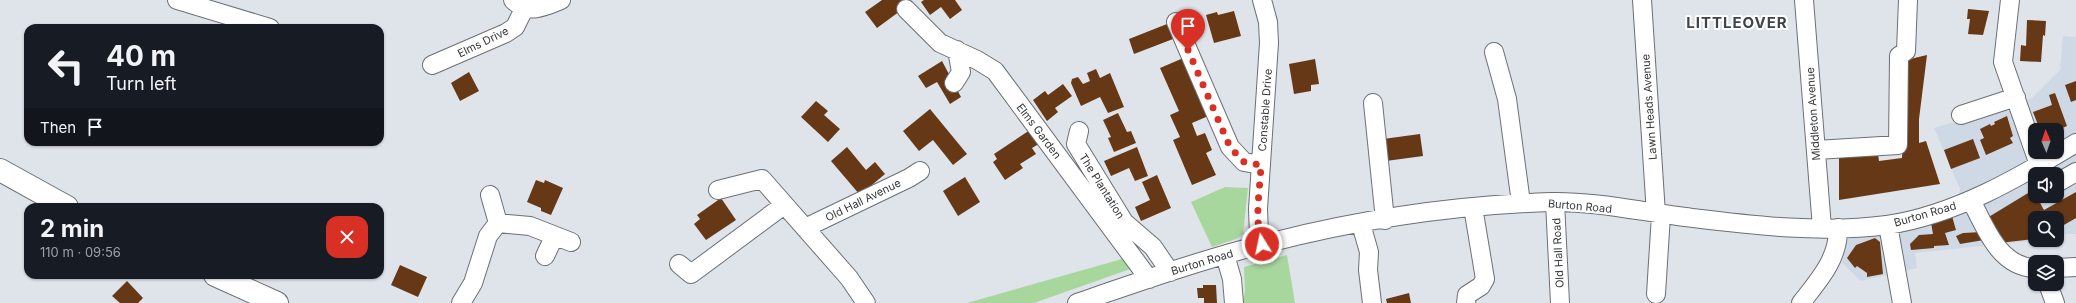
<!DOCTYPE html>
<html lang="en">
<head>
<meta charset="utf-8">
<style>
  :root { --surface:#171b24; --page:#242831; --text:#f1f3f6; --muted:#9ea1a6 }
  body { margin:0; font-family:Inter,sans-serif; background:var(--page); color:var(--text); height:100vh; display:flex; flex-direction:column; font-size:15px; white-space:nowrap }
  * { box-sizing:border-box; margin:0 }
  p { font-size:13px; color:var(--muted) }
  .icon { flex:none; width:22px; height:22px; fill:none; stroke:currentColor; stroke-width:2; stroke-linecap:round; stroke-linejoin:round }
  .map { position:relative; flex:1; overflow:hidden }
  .panel { position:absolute; left:24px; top:203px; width:360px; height:76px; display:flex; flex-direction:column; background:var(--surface); border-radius:12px; box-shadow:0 1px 3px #0004 }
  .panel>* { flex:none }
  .banner { position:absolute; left:24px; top:24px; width:360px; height:122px; border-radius:12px; box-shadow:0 1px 3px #0004; background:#171b24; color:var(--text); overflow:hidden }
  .needle { width:26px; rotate:358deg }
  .tools { position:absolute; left:2028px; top:123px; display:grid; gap:8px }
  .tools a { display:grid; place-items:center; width:36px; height:36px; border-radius:8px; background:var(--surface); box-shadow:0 1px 3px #0004; font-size:20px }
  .pin { position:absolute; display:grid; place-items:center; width:34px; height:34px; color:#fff; margin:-41px -17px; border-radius:50% 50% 50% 0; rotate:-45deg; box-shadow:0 0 4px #0007 }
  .pin .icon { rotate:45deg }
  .me { position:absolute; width:44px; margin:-22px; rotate:350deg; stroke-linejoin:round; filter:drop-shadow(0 0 3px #0008) }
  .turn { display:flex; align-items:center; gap:14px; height:84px; padding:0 16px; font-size:18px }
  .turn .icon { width:52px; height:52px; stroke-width:2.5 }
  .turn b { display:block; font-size:28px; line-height:34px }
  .then { display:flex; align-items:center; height:38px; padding:0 16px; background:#0003; gap:8px; font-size:15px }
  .round { display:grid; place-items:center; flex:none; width:42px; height:42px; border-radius:12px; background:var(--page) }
  .headline { display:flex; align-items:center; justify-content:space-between; height:68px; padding:0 16px }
  h1 { font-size:24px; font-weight:700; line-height:30px }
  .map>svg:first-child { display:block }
</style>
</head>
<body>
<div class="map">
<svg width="2076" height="303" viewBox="0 0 2076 303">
  <rect width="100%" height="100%" fill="#dfe4ea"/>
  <path fill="#cfd9e5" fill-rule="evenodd" d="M2063 36 2076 37V234H2067L2057 238V218H2035V240H2041L1915 253 1917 268 1861 281 1842 263 1844 240 1955 214 1960 189 1934 128 2032 98 2060 70ZM2035 130H2057V152H2035ZM2035 174H2057V196H2035Z"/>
  <path fill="#a8d79e" d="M1225 187 1248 188 1243 234 1236 239 1212 247 1191 202Z
    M1287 255 1295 303H1243L1245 291 1244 267Z
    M1122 259 1133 268 1034 303H967Z"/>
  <path fill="#673816" d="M882 0H909L911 3 877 28 865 12Z
    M924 0H955L962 10 950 19 941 7 930 15 921 2Z
    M1968 9 1989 11 1983 35 1968 34 1970 19H1967Z
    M1234 11 1241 36 1214 43 1206 15 1217 12 1218 15Z
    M2027 20 2046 21 2045 36 2043 35 2041 62 2020 61 2021 45 2026 46Z
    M1167 24 1173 39 1134 54 1129 39Z
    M1927 55 1919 119V143L1926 141 1940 184 1839 200V156L1878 154 1879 161 1902 158 1906 60Z
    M1188 56 1213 114 1192 123 1197 136 1205 133 1212 150 1206 153 1216 175 1192 185 1173 140 1180 137 1170 115 1179 111 1160 68Z
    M1315 59 1319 84 1311 85V91L1294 94 1289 64Z
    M942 61 961 97 950 104 937 82 926 88 918 76Z
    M1096 69 1100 78 1110 73 1124 107 1108 113 1100 97 1081 106 1071 83 1072 79 1078 77 1083 84 1090 81 1087 73Z
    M469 72 479 91 460 101 451 83Z
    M2076 81V100L2071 102 2065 85Z
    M1063 84 1072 96 1055 108 1058 112 1047 121 1033 100 1045 91 1048 95Z
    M2055 93 2067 126 2058 130H2040L2033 112 2052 105 2049 95Z
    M816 101 828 111 824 115 840 129 828 142 801 117Z
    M930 109 967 154 953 165 933 140 919 151 903 131Z
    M1118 113 1127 132 1131 131 1136 143 1114 152 1108 138 1111 137 1103 120Z
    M2007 116 2013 136 2010 138 2013 143 1986 155 1980 140 1984 138 1980 129 1990 124 1991 126 1995 124 1994 122Z
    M1033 128 1042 142 1032 148 1036 154 1020 164 1023 168 1005 180 993 162 997 159 994 154Z
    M1420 134 1423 156 1386 161 1383 139Z
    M1973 139 1980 158 1951 169 1944 150Z
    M847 147 866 170 875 162 885 174 860 195 831 161Z
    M1137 147 1148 176 1135 181 1129 168 1111 176 1104 161Z
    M1157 175 1171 208 1141 221 1135 207 1150 200 1142 182Z
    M965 177 980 202 958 216 943 191Z
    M536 180 544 183 545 180 563 188 551 215 541 211V208L527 202Z
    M2033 190 2044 210 2076 192V218L2057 229V218H2035V239L1999 243 1987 218Z
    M721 198 736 220 706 240 694 224 700 219 697 215Z
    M1952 216 1956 230 1945 233 1949 245 1934 246V248L1911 250 1910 244 1919 235 1933 234 1931 223Z
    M1982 232 1984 240 1960 244 1956 236 1963 233Z
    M1875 238 1880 242 1883 274 1867 277V273L1857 266 1855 268 1847 258 1856 245Z
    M400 265 427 277 418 297 391 285Z
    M127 281 143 298 138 303H120L112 296Z
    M1203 285H1216L1217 303H1204V298H1198L1197 288H1203Z
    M1409 293 1411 303H1387L1386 299Z"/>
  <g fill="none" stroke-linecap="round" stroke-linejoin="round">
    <g stroke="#6c7075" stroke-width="20">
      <path id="minor" d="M177 0 270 28
        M513 0C527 15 545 7 561 0
        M1642 0 1656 214
        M1804 0 1822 228
        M2010 0 2003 62 2039 165
        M906 9 940 43 977 60 995 71 1149 279
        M1176 22 1230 147 1244 162 1261 165
        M1494 52 1507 99 1521 203
        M432 65 506 33 515 27 524 9
        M954 83 961 72 957 50
        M1373 103 1385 220
        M1961 115 2016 97
        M1079 131 1076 144 1124 222 1153 247 1170 272
        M1816 150 1898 145 1899 56 1906 51 1908 0
        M2057 183 2076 172
        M718 190 762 179 849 278 866 303
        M490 195 498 223
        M1971 200C1985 227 1999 267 2035 268
        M1555 202 1560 303
        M1361 224 1369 252 1368 270 1372 303
        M1888 225 1902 303
        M805 228 909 178 920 171
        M1262 244 1259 235 1258 209 1269 43 1268 22 1262 0
        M1225 255 1232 279 1234 303
        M545 256 554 237
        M679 264 691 274 784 205
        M2057 268 2076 267
        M2048 284 2055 303
        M1656 294 1661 215
        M461 303 473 283 488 236 498 223 530 226 571 242
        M1077 303C1138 282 1201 260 1264 244 1356 220 1457 205 1551 202 1594 201 1643 212 1685 217 1751 225 1820 234 1887 225 1955 215 2018 178 2076 143
        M1466 303 1467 295 1481 286 1485 279 1473 207
        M1801 303C1819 280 1839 258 1838 228"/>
    </g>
    <g stroke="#6c7075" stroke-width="24">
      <path id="major" d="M0 170 67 207
        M215 275 277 303"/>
    </g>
    <use href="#minor" stroke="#fff" stroke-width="18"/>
    <use href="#major" stroke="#fff" stroke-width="22"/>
  </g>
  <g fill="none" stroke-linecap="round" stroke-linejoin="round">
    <path stroke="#d93025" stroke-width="7" stroke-dasharray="0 12.6" d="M1188 50 1230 147 1244 162 1261 165C1260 191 1254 219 1262 244"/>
  </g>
  <g text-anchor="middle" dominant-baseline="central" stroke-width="4" stroke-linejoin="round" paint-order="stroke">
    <g font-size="11" fill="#35373a" stroke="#fff">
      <text transform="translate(483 42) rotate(-26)">Elms Drive</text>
      <text transform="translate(1649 107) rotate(-94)">Lawn Heads Avenue</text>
      <text transform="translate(1265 110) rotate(-86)">Constable Drive</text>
      <text transform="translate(1813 114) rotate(-94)">Middleton Avenue</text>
      <text transform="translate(1039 131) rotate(53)">Elms Garden</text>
      <text transform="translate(1102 186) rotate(58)">The Plantation</text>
      <text transform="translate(863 200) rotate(-26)">Old Hall Avenue</text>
      <text transform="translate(1580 206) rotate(5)">Burton Road</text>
      <text transform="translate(1925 214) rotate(-16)">Burton Road</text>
      <text transform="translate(1558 253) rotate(-93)">Old Hall Road</text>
      <text transform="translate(1202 262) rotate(-17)">Burton Road</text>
    </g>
    <g font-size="15" font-weight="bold" letter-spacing="1" fill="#404449" stroke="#fff">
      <text x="1737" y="22">LITTLEOVER</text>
    </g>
  </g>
</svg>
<div class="tools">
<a><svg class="needle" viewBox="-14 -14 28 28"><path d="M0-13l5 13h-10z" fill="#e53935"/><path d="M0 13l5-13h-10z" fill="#9ea1a6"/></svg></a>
<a><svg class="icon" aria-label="sound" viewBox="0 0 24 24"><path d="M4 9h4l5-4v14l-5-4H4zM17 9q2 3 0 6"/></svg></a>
<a><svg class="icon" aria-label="search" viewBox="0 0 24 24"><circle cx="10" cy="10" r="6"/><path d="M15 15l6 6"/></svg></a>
<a><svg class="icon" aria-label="layers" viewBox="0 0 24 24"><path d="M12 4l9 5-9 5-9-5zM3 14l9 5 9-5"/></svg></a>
</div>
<div class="pin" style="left:1188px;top:50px;background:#d93025"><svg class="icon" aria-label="arrive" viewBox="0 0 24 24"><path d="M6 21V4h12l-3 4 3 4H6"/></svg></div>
<svg class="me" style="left:1262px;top:244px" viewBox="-20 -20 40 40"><circle r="17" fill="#d93025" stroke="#fff" stroke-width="3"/><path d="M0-11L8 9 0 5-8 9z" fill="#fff"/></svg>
<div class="banner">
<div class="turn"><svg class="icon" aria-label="left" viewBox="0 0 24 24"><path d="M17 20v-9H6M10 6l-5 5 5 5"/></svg><div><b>40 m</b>Turn left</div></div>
<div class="then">Then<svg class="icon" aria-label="arrive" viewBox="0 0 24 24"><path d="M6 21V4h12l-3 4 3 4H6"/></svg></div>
</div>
<section class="panel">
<div class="headline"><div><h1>2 min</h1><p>110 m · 09:56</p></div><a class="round" style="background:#d93025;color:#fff"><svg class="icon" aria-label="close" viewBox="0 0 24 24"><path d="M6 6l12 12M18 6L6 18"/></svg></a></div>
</section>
</div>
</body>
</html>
